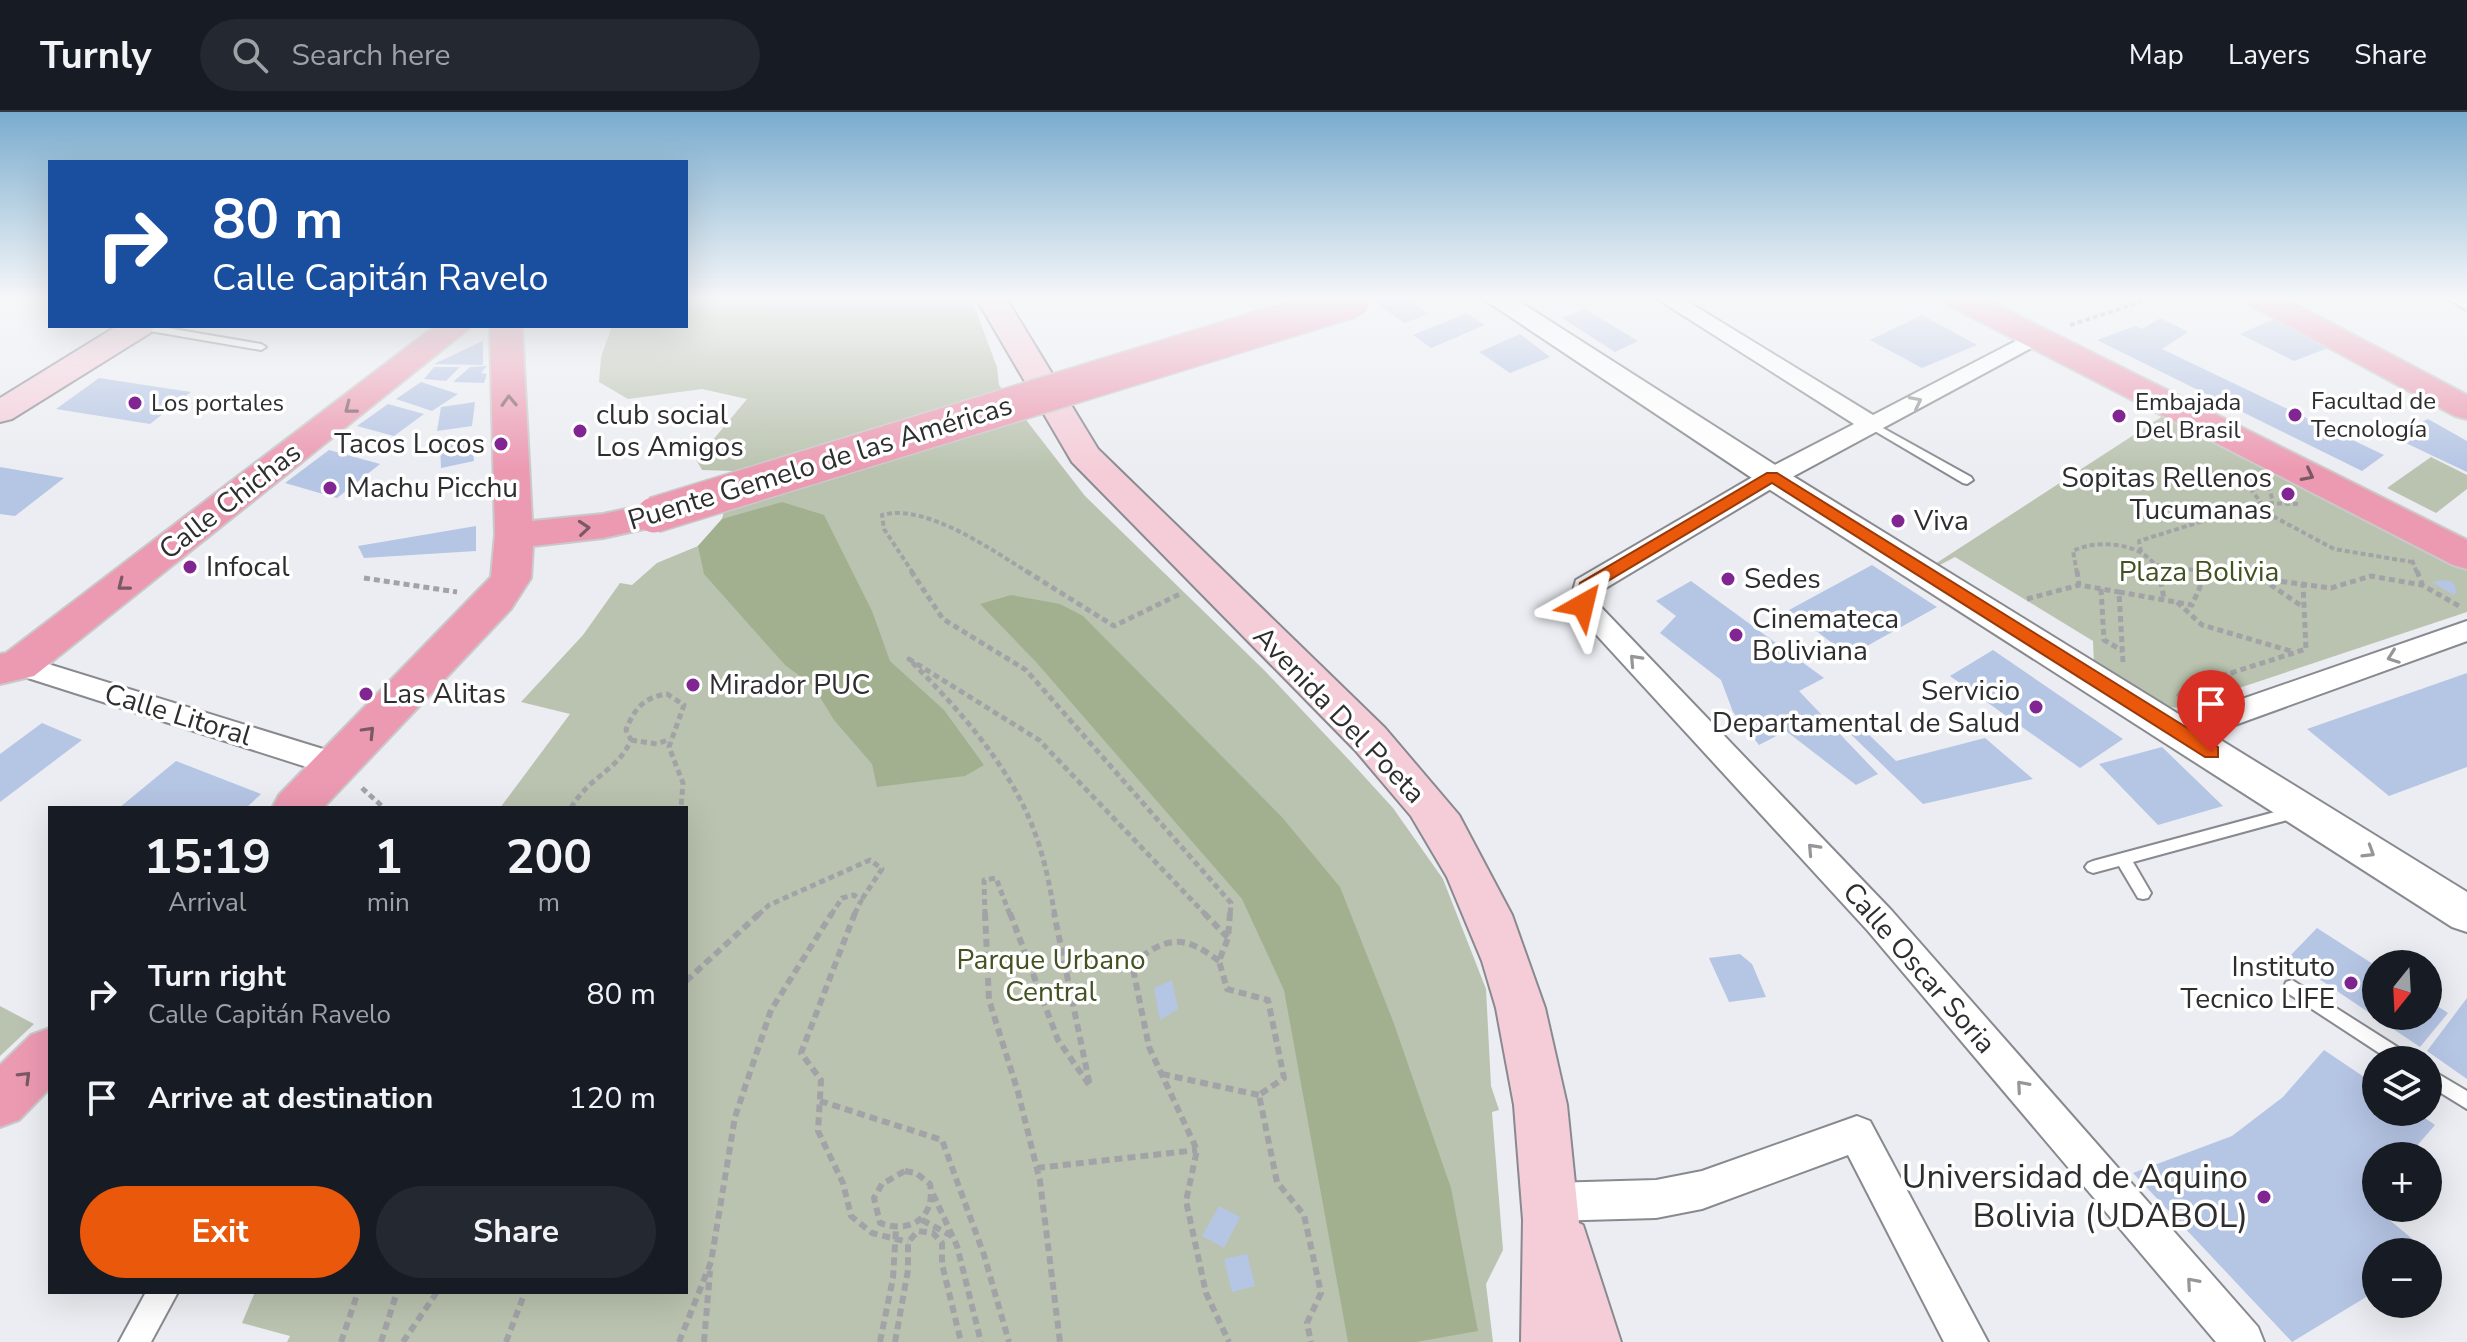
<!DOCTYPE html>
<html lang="en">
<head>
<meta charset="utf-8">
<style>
  :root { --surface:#171b24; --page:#242831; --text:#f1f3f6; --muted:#9ea1a6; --line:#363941; --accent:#ea580c }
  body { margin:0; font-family:"Nunito Sans",sans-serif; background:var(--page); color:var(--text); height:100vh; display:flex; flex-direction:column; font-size:30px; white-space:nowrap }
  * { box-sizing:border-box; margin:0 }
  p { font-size:26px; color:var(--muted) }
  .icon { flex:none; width:44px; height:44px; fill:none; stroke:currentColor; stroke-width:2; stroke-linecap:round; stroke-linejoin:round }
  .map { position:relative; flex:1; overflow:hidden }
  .panel { position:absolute; left:48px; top:694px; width:640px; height:488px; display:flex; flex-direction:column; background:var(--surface); border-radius:0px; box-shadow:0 8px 32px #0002 }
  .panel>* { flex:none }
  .guide { position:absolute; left:48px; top:48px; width:640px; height:168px; border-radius:0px; box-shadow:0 8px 32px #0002; background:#1a4fa0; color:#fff; overflow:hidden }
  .needle { width:52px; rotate:198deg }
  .fabs { position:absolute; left:2362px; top:838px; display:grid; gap:16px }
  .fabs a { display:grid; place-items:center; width:80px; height:80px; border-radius:50%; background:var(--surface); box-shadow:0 8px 32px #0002; font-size:40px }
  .pin { position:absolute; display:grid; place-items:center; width:68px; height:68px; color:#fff; margin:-82px -34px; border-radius:50% 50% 50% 0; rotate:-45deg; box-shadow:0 0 8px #0007 }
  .pin .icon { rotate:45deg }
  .me { position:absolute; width:88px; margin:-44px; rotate:37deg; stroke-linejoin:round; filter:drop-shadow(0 0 6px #0008) }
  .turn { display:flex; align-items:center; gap:28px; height:168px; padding:0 32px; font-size:36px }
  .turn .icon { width:104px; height:104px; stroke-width:2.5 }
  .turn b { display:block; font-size:56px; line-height:68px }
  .eta { display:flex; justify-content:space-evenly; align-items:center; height:136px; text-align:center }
  .eta b { font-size:48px; font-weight:700; line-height:56px }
  .primary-button { display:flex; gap:16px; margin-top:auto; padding:16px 32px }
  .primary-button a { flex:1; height:92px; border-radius:48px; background:var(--accent); color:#fff; font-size:32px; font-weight:700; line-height:92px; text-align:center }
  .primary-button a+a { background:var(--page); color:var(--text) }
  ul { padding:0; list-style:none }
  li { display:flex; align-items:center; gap:24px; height:104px; padding:0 32px }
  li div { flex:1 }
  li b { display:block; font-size:30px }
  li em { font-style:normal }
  header { display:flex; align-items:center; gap:48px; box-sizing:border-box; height:112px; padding:0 40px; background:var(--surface); border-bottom:2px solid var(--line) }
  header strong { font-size:38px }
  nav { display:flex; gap:44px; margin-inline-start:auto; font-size:28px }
  .search { width:560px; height:72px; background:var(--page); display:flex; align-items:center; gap:20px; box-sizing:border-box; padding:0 28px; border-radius:44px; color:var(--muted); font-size:30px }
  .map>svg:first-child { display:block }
</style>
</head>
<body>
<header>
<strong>Turnly</strong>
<div class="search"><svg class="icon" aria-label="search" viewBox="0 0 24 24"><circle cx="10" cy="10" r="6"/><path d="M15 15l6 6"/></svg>Search here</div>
<nav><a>Map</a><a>Layers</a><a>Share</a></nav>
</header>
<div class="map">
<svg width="2467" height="1230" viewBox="0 0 2467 1230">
  <rect width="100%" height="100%" fill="#ebedf2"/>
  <path fill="#bac3af" d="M686 186H971L997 255 999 273 1085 384 1265 559 1351 650 1393 696 1443 767 1486 877 1491 974 1499 998 1492 1000 1503 1138 1486 1172 1493 1230H287L290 1224 242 1211 255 1180H686V696H500L570 602 521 590 583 523 620 471 632 473 657 451 698 434 722 407 734 359 702 358 689 335H707L747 287 702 277 628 287 599 270 601 245 612 214H686Z
    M2163 304 2467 459V500L2179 596 2163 594 2094 553 2093 529 1955 445 1938 454 1935 452Z
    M2431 345 2467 363V377L2436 401 2387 376Z
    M0 894 34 912 0 944Z"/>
  <path fill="#a2b08f" d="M782 390 824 403 872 499 890 549 944 598 984 653 965 664 877 675 872 652 834 608 813 574 785 553 704 462 698 434 722 407Z
    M1011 483 1060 492 1083 504 1281 704 1340 775 1393 909 1451 1076 1478 1219 1416 1230H1348L1284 878 1242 787 1036 550 980 492Z"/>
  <path fill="#b5c5e4" d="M1382 186H1406L1429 202 1404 211 1373 189Z
    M1585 197 1638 229 1615 240 1562 206Z
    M1467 201 1485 213 1431 236 1413 223Z
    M1922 203 1977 233 1922 256 1870 228Z
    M2161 206 2188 220 2162 237 2384 343 2362 359 2097 228 2135 214 2142 217Z
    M2274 207 2328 236 2294 249 2240 222Z
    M1520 222 1550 245 1510 261 1479 240Z
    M483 229V253L434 252Z
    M487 254 481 261 487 262 484 271 453 270 470 255Z
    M434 255H460L446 269 424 267Z
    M99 266 191 280 150 312 56 297Z
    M421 270 458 282 432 299 396 287Z
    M475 290 472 314 437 319 441 295Z
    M388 292 424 302 394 324 357 314Z
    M2428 307 2467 329V360L2391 324Z
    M472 327 474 349 441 356 440 333Z
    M329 338 380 352 337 386 285 371Z
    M0 355 64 366 15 404 0 402Z
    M476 414V439L364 446 358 434Z
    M1872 453 1937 495 1849 544 1789 498Z
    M2444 468 2453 470 2457 480 2453 483 2432 470Z
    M1691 469 1824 566 1799 579 1878 662 1856 673 1786 619 1759 633 1733 600 1721 568 1660 521 1676 504 1656 489Z
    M1993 538 2123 627 2080 656 1950 564Z
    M2467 561V655L2389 684 2307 617Z
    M1853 607 1896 649 1985 626 2033 667 1923 692 1837 609Z
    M42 611 82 628 0 690V642Z
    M2162 635 2223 694 2158 713 2099 652Z
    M176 649 261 682 246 696H119Z
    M2317 816 2376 854V904H2428V888L2448 901 2420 935 2288 846Z
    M1740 842 1752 852 1766 885 1729 890 1709 846Z
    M1172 868 1178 897 1160 908 1154 876Z
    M2467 886V967L2427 939Z
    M2324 938 2376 973V1000H2416L2435 1013 2408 1044H2376V1081L2368 1090 2428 1140H2376V1179L2292 1230 2133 1061 2232 1024 2283 985Z
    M1219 1094 1240 1105 1224 1136 1202 1124Z
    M1247 1142 1255 1174 1232 1180 1224 1147Z"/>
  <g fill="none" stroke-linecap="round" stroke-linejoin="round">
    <g stroke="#888a8f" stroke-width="4">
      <path id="service" d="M133 214H156L261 232 266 235 261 238 138 217Z
        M1872 310 1971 365 1973 368 1967 372 1963 371 1868 315V311Z
        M2297 694 2302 696 2304 700 2302 704 2133 750 2151 781 2148 786 2143 787 2138 786 2119 754 2093 761 2088 759 2085 755 2088 751 2093 749Z
        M2292 868 2410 943 2413 948H2390L2286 880 2284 875 2286 870Z
        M2428 956 2467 979V997L2428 973Z"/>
    </g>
    <g stroke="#888a8f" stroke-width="4">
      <path id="pedestrian" d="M146 1180H178L151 1230H119Z"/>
    </g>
    <g stroke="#888a8f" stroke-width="4">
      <path id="minor" d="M1656 186H1682L1873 303 2031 221 2039 219 2050 226 1781 371 1599 480 1597 491 1892 799 2258 1215 2264 1230H2216L1868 819 1569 493 1576 468 1763 359 1854 312Z
        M2446 186H2467V198Z
        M2467 509V529L2221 618C2206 628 2195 639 2177 633L2173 625 2177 617 2199 602Z
        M19 543 349 645 353 653 349 661 338 665 9 560 5 553 9 546Z
        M1857 1004 1870 1009 1988 1230H1944L1848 1043 1702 1097 1656 1106 1550 1109 1536 1104 1530 1090 1536 1076 1550 1071 1656 1068 1702 1059Z"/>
    </g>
    <g stroke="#888a8f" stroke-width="4">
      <path id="tertiary" d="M1482 186H1514L1783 358 2467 780V820L2452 815 1761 372Z"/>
    </g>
    <g stroke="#888a8f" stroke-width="4">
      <path id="secondary" d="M976 186H1006L1098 337 1385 616 1459 703 1512 803 1545 896 1567 993 1579 1111 1583 1113 1621 1230H1521L1523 1108 1514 993 1496 896 1482 849 1447 765 1411 704 1355 638 1072 350Z
        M117 214H155L150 221 12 307 0 310V286Z"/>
    </g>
    <g stroke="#c9c9c9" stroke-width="4">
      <path id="primary" d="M1943 186H1983L2467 428V457L2453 453 1948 193Z
        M2245 186H2284L2467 283V307L2455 304 2250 193Z
        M435 214H472L34 564 0 572V542L6 541Z
        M490 214H522L532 409 603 402 654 391 667 394 673 403 667 412 603 426 533 434 531 466 511 497 323 696H272L279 683 491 465 495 423Z
        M50 916V976L19 1008 0 1015V953L31 923Z"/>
    </g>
    <path stroke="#a2a3a7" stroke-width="4" stroke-dasharray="5 3" stroke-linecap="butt" d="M2070 213 2153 186
      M2268 374 2273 389
      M2261 391 2300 392
      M2252 393 2334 437 2412 450
      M2141 440 2139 429 2261 391 2240 362
      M2412 448 2417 461
      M2157 453 2217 461
      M913 461 884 417 882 403C926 391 992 438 1029 461
      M2077 461 2073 439C2098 426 2149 431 2159 461"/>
    <path stroke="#a2a3a7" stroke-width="5" stroke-dasharray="6 4" stroke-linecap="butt" d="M911 459 943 507 1026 558 1231 791 1230 803
      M1026 459 1114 514 1182 481
      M2077 459 2079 473 2119 480
      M2159 459 2164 487
      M2202 459 2331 476 2371 464 2422 473 2459 494
      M2417 459 2422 472
      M364 466 457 480
      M2262 467 2303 495
      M2101 477 2104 528 2123 539
      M2027 487 2079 473
      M2177 490 2202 513 2294 540
      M2123 550 2119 480 2192 493 2200 475 2197 460
      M2178 585 2184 576 2306 537 2303 472
      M631 628 657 632 670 627
      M362 676 384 696
      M571 696C590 663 617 660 631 628L626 618C634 597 644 585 667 582L684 593 669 635 683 671 681 696
      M758 803 769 793 870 748 882 757 860 790
      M831 803 842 786 854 783 861 789 854 803
      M985 803 984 768 996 766 1010 803
      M1055 803C1051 783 1048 763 1042 743 1021 665 964 603 909 547L1039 628 1206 803"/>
    <path stroke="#a2a3a7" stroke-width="6" stroke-dasharray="8 5" stroke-linecap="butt" d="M855 801 801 941 821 968 818 1019 843 1071 851 1104 872 1121 908 1130
      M985 801 989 888 1018 980 1040 1069 1060 1230
      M1010 801 1058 928 1090 974 1054 801
      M1204 801 1228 826
      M1230 801 1228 826 1219 849 1227 877 1268 888 1284 966 1259 983 1277 1070 1304 1103 1321 1181 1307 1211 1311 1230
      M1219 849C1183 822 1167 824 1132 852L1149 935 1197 1038 1186 1089 1206 1181 1229 1230
      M686 869 760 801
      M1162 962 1259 983
      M820 989 942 1028 984 1143 1009 1230
      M1037 1056 1197 1038
      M905 1059 916 1061 930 1072C936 1106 910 1122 880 1111L874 1086 882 1072Z
      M933 1082 957 1134 981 1230
      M922 1108 952 1124
      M341 1230 358 1180
      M381 1230 397 1180
      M403 1230 437 1180
      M506 1230 525 1180
      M679 1230 711 1150 735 1005 771 898 832 801
      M704 1230 710 1159
      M880 1230 893 1166 896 1117
      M895 1230 908 1158V1130L918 1119 933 1121 942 1131V1152L961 1230"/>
    <use href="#service" fill="#fff" fill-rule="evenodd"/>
    <use href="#pedestrian" fill="#fff" fill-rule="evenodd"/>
    <use href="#minor" fill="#fff" fill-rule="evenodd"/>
    <use href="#tertiary" fill="#fff" fill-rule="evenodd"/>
    <use href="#secondary" fill="#f5cdd9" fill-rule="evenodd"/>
    <use href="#primary" fill="#ec9ab2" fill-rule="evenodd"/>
    <g stroke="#c9c9c9" stroke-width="38" stroke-linecap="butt">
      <path id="primary-bridge" d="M654 403 1352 188"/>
    </g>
    <use href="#primary-bridge" stroke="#ec9ab2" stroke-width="35"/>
  </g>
  <defs><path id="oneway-chevron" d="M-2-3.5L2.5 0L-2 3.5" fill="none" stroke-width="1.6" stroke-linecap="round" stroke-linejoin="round" transform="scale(2)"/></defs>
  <g stroke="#7a5964">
    <use href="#oneway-chevron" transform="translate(509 289) rotate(-92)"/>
    <use href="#oneway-chevron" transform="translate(350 296) rotate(142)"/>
    <use href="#oneway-chevron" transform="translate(2308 363) rotate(27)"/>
    <use href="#oneway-chevron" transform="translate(584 416) rotate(-5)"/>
    <use href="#oneway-chevron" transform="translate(123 473) rotate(142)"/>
    <use href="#oneway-chevron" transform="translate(369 620) rotate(-46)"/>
    <use href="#oneway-chevron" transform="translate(25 965) rotate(-45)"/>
  </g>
  <g stroke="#969698">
    <use href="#oneway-chevron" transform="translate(1916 290) rotate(-27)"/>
    <use href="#oneway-chevron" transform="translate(2393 545) rotate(160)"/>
    <use href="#oneway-chevron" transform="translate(1635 548) rotate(-133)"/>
    <use href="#oneway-chevron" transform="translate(1813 737) rotate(-133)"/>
    <use href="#oneway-chevron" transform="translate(2369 740) rotate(32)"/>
    <use href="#oneway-chevron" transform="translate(2022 974) rotate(-131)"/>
    <use href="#oneway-chevron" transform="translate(2192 1171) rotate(-131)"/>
  </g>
  <linearGradient id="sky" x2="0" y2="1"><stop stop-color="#7aacce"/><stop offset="0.52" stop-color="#f6f7f9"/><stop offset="1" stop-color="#f6f7f9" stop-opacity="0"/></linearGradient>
  <rect width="2467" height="358" fill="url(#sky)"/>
  <path fill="#ea580c" stroke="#983908" stroke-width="2" d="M1767 361H1777L2218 635V645H2205L1772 371 1593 478 1589 497H1577L1575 493 1580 471Z"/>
  <g fill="#802592" stroke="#fff" stroke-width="3">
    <circle cx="135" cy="291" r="8"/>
    <circle cx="2295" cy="303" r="8"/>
    <circle cx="2119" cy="304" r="8"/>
    <circle cx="580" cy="319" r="8"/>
    <circle cx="501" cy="332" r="8"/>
    <circle cx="330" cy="376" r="8"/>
    <circle cx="2288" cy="382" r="8"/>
    <circle cx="1898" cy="409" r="8"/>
    <circle cx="190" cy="455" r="8"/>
    <circle cx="1728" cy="467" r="8"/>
    <circle cx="1736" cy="523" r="8"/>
    <circle cx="693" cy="573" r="8"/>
    <circle cx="366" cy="582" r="8"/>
    <circle cx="2036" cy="595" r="8"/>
    <circle cx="2351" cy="871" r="8"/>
    <circle cx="2264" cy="1085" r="8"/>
  </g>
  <g text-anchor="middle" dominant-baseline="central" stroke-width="7" stroke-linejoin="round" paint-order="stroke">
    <g font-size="24" fill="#2e2e30" stroke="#fff" text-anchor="start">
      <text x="2311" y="289">Facultad de<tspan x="2311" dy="28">Tecnología</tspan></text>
      <text x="2135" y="290">Embajada<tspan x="2135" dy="28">Del Brasil</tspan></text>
      <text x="151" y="291">Los portales</text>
    </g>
    <g font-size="28" fill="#2e2e30" stroke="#fff" text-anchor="start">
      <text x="596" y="303">club social<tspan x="596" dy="32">Los Amigos</tspan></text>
      <text x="485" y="332" text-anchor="end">Tacos Locos</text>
      <text x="2272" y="366" text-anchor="end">Sopitas Rellenos<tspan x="2272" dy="32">Tucumanas</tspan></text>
      <text x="346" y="376">Machu Picchu</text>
      <text x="1914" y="409">Viva</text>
      <text x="206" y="455">Infocal</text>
      <text x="1744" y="467">Sedes</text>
      <text x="1752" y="507">Cinemateca<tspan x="1752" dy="32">Boliviana</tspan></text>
      <text x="709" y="573">Mirador PUC</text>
      <text x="2020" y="579" text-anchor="end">Servicio<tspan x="2020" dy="32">Departamental de Salud</tspan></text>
      <text x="382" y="582">Las Alitas</text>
      <text x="2335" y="855" text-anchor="end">Instituto<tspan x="2335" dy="32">Tecnico LIFE</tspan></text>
    </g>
    <g font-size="28" fill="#2e2e30" stroke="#fff">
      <text transform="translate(820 351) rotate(-17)">Puente Gemelo de las Américas</text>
      <text transform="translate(230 389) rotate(-38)">Calle Chichas</text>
      <text transform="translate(178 603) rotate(17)">Calle Litoral</text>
      <text transform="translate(1339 603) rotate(46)">Avenida Del Poeta</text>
      <text transform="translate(1919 856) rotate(49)">Calle Oscar Soria</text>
    </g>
    <g font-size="28" fill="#415320" stroke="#fff">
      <text x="2199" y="460">Plaza Bolivia</text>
      <text x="1051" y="848">Parque Urbano<tspan x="1051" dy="32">Central</tspan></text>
    </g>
    <g font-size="34" fill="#2e2e30" stroke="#fff" text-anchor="end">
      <text x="2248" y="1065">Universidad de Aquino<tspan x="2248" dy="39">Bolivia (UDABOL)</tspan></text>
    </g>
  </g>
</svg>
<div class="fabs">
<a><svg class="needle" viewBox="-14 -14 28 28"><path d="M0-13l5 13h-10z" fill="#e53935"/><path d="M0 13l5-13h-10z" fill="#9ea1a6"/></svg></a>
<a><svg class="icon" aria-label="layers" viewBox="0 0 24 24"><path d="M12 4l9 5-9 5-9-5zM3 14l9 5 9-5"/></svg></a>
<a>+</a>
<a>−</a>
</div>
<div class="pin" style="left:2211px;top:640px;background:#d93025"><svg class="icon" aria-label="arrive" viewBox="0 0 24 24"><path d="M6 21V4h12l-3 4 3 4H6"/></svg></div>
<svg class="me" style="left:1583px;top:493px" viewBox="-20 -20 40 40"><path d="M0-17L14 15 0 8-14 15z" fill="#ea580c" stroke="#fff" stroke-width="4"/></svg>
<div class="guide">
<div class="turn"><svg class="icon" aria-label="right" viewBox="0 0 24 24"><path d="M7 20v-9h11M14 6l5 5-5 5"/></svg><div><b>80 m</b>Calle Capitán Ravelo</div></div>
</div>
<section class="panel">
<div class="eta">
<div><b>15:19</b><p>Arrival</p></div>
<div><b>1</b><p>min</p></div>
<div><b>200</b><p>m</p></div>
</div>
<ul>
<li><svg class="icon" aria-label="right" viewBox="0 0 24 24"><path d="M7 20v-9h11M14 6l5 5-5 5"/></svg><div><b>Turn right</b><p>Calle Capitán Ravelo</p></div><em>80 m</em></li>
<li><svg class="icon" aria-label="arrive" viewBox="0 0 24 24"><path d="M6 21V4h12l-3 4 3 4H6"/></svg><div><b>Arrive at destination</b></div><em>120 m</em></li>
</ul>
<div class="primary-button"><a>Exit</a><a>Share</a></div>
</section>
</div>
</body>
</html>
